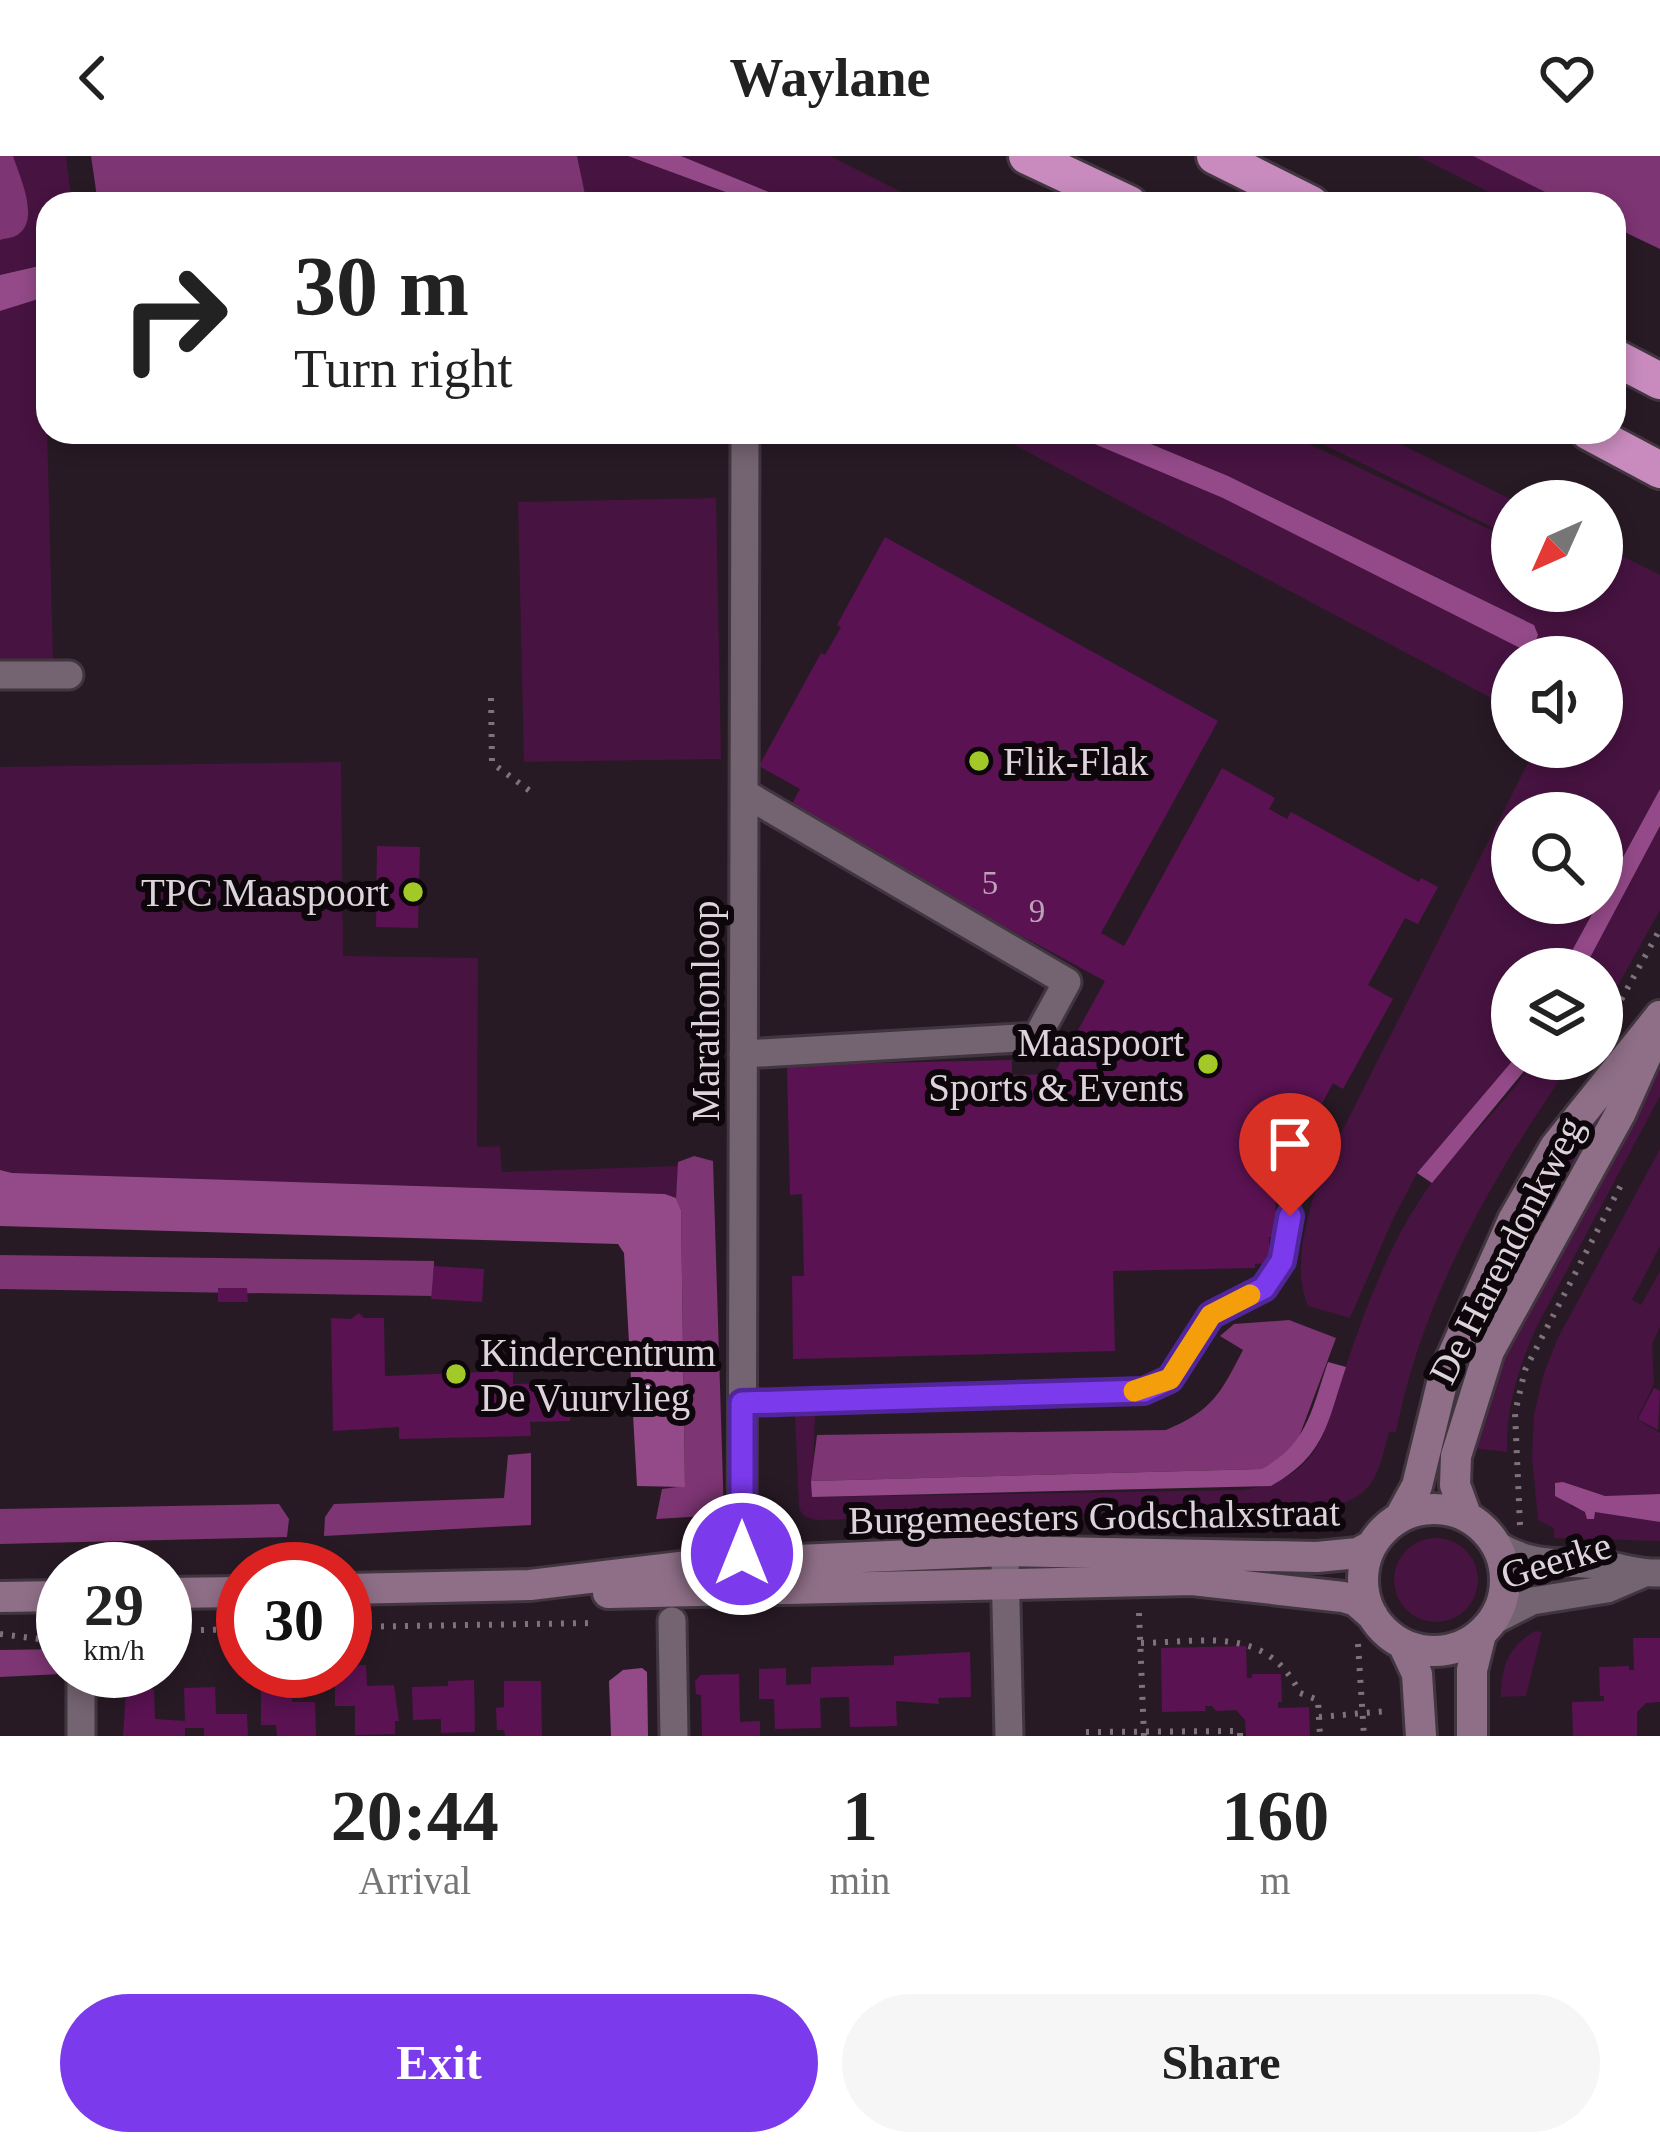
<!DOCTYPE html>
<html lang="en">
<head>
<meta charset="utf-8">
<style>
  :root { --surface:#fff; --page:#f6f6f6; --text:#222; --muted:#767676; --accent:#7c3aed }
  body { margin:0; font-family:Georgia,serif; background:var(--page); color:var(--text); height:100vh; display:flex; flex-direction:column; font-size:45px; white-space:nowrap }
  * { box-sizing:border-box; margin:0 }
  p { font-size:39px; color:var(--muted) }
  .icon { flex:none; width:66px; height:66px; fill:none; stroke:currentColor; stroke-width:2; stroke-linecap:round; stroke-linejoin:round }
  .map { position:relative; height:1580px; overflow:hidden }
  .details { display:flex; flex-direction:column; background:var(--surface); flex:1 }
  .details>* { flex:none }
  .banner { position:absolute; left:36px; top:36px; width:1590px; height:252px; border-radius:36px; box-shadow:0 6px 18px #0003; background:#fff; color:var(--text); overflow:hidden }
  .needle { width:78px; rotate:225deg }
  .buttons { position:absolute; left:1491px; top:324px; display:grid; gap:24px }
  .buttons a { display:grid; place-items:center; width:132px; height:132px; border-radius:50%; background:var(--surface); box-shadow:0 6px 18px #0003; font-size:60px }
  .speed { position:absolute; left:36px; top:1386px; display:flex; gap:24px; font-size:60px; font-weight:700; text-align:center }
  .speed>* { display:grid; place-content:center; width:156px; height:156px; border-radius:50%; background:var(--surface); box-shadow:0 6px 18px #0003; line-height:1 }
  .speed small { font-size:30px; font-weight:400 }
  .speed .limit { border:18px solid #d22; background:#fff; color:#111 }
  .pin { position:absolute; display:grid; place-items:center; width:102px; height:102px; color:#fff; margin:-123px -51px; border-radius:50% 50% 50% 0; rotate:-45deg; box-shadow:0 0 12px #0007 }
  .pin .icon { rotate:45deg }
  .me { position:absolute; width:132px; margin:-66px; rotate:0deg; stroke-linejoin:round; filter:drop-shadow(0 0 9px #0008) }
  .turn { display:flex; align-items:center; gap:42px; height:252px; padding:0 60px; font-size:54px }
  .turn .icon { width:156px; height:156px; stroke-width:2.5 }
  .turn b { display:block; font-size:84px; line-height:102px }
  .eta { display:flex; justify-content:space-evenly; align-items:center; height:204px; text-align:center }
  .eta b { font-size:72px; font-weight:800; line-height:84px }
  .button { display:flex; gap:24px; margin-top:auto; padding:24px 60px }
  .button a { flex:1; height:138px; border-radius:72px; background:var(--accent); color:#fff; font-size:48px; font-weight:800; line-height:138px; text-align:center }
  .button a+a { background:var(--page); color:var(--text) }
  header { display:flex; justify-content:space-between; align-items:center; height:156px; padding:0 60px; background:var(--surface); font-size:54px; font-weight:800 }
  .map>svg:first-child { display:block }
</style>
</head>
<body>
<header><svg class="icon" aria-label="back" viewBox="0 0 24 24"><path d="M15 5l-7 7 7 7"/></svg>Waylane<svg class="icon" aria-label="heart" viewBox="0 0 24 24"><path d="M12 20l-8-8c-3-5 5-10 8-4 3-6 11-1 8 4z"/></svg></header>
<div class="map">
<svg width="1660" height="1580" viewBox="0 0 1660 1580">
  <rect width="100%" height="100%" fill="#281a25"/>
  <path fill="#471341" d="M13 0H66L72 48H48V108L0 119V84L20 78 27 50Z
    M577 0H628L758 48H587Z
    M681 0H830L925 48H798Z
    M1418 0H1473L1569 48H1512Z
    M48 140 45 189 53 506 0 505V155Z
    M990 276H1066L1534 469 1228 320 1122 276H1284L1512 384V435H1602V390L1660 419V633L1602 740V657H1512V747H1598L1562 813H1512L1514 903 1417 1017 1393 1063 1350 1162 1308 1150C1291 1108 1308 1061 1320 1019L1536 591H1602V501H1512V553Z
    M1298 276H1377L1514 345 1512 381Z
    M716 342 721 603 524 606 518 346Z
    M341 606 343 800 478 802 477 991 500 990 502 1016 678 1010 676 1042 665 1038 12 1017 0 1014V611Z
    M1660 670V754L1602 858V813H1584Z
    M1534 903H1574C1495 1017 1423 1138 1396 1276H1389C1377 1322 1374 1342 1324 1352L816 1364 804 1360 799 1353 795 1257H815L812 1341 1241 1334C1278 1329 1305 1317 1322 1281 1352 1195 1378 1099 1433 1025 1465 983 1507 948 1534 903Z
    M1660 908V940L1536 1172C1518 1213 1506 1251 1507 1296L1471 1292 1502 1203Z
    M1610 947 1446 1290 1435 1288C1468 1180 1529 1028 1610 947Z
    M1660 993V1090L1632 1144 1641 1149 1660 1115V1171L1652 1188 1654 1228 1637 1263 1660 1277V1338L1605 1340 1556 1327 1554 1332 1573 1352 1660 1366V1385L1554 1382V1372L1538 1364 1532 1301 1534 1258 1544 1217 1558 1182Z
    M1394 1424a42 42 0 1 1 84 0a42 42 0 1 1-84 0Z
    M1535 1475 1542 1476 1526 1540 1501 1541C1501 1511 1508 1491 1535 1475Z"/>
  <path fill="#7d3573" d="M0 0H13C19 19 40 62 19 78 14 82 6 82 0 84Z
    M91 0H577L587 48H98Z
    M1473 0H1660V93L1614 71V48H1569Z
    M694 1000 713 1005 724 1359 656 1363 662 1333 685 1330 681 1054 676 1042 678 1006Z
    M0 1099 434 1105 433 1140 0 1133Z
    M1289 1164 1336 1182 1296 1289 1282 1302 1261 1313 811 1325 817 1279 1166 1274C1213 1254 1220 1238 1243 1194L1220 1180 1234 1168Z
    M531 1297V1369L324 1380 325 1361 334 1348 504 1342 508 1299Z
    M279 1348 289 1363 287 1381 0 1388V1353Z
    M61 1493V1518L0 1521V1494Z"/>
  <path fill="#944a89" d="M628 0H681L798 48H758Z
    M48 108V140L0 155V119Z
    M1066 276H1122L1228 320 1534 469 1538 479 1534 489 1524 494 1223 342Z
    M1660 633V670L1584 813H1562L1598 747H1602V740Z
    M1514 903H1534L1432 1027 1417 1017Z
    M0 1014 12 1017 665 1038 676 1042 681 1054 685 1331 637 1330 624 1097 618 1088 0 1070Z
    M1328 1206 1346 1211C1327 1267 1326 1299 1271 1330L812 1341 811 1325 1261 1313C1308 1289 1312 1252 1328 1206Z
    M1563 1326 1605 1340 1660 1338V1366L1595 1356 1594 1363H1587L1585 1356 1555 1340V1327Z
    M642 1512 647 1516 648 1580H611L609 1525 623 1514Z"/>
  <path fill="#5a1252" d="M885 381 1218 565 1101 777 1124 790 1222 612 1275 642 1269 653 1287 663 1291 656 1419 726 1421 722 1438 731 1418 768 1405 762 1368 829 1393 843 1343 933 1333 927 1294 1000H1275L1276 1081H1269V1107L1255 1108V1112L1113 1115 1115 1195 793 1203 792 1120H804L802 1038 790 1039 787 909 1012 904V919L1054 918 1105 825 966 750 963 755 940 743 943 738 789 653 800 633 759 610 821 497 825 499 841 471 837 469Z
    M377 690 420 691 418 772 376 771Z
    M434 1110 484 1113 482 1146 431 1143Z
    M218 1132H247L248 1146H218Z
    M359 1157 364 1162H384L385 1220 513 1215V1228L570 1227V1265L530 1266 531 1280 399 1283V1271L333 1275 331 1162 351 1163Z
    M1654 1232 1660 1235 1658 1274 1638 1263Z
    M1633 1482H1660V1546L1646 1547 1637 1556V1580H1573L1572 1546 1604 1545V1540H1600L1599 1511 1629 1510V1514H1634Z
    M1246 1490 1247 1522H1252V1518H1281L1282 1546H1278V1552L1309 1551 1310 1580H1246L1245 1564 1236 1554 1216 1555 1212 1550H1205L1206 1555 1162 1556 1161 1492Z
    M970 1496 971 1541 938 1542 939 1548 896 1545 897 1570 850 1571 849 1541H835L820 1542 821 1572 775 1573 774 1543H759V1513L786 1512V1529L811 1528V1511L894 1509V1500Z
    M366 1509 367 1530 394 1529 399 1565H395V1578L355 1579V1550H335V1515H345V1510Z
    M739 1518 740 1566 760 1565V1580H702L701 1539 696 1538 695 1525 701 1519Z
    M474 1524 475 1576 441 1577V1563L413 1564 412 1531 448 1530V1525Z
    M504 1525H541L542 1580H505L504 1574H497L496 1552 504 1551Z
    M215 1531 216 1558H247L248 1580H204V1572H185V1580H123L126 1534 154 1533 155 1563 185 1565 184 1532Z
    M261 1531H291L292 1546H315L316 1580H277L276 1569H261Z"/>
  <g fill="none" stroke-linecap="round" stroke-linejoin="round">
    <g stroke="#41363f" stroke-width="20">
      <path id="lane" d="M743 1247 1144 1235 1170 1223 1211 1159 1264 1132 1282 1105 1298 1014 1322 971"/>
    </g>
    <g stroke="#41363f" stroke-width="33">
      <path id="street" d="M0 519H69
        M743 898 1037 881 1067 826 744 637
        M1497 1389C1535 1412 1560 1405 1602 1409 1622 1411 1639 1418 1660 1417
        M1005 1406 1009 1580
        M742 1424 745 276
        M672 1465 674 1580
        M1493 1465 1532 1445 1607 1433 1642 1418
        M81 1515V1580"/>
    </g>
    <g stroke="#41363f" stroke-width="36">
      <path id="secondary" d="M1363 1424a71 71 0 1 1 142 0a71 71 0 1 1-142 0Z
        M1466 1359 1455 1329 1456 1300 1489 1195 1621 956 1650 891
        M1400 1361 1417 1330 1444 1219 1513 1064 1555 991 1660 860
        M345 1433 530 1429 705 1408 1005 1395 1317 1401 1358 1397 1371 1390
        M165 1437 243 1436
        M608 1437 1192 1424 1343 1441 1356 1445 1373 1460
        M0 1441 63 1440
        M1403 1488 1417 1518 1421 1580
        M1472 1580V1514L1481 1478"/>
    </g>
    <g stroke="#41363f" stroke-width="42">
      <path id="highway" d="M1027 0 1129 48
        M1215 0 1311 48
        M1614 201 1660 225
        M1589 276 1660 314"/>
    </g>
    <path stroke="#7e727c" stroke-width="6" stroke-dasharray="3 9" stroke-linecap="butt" d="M491 542 492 607 534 638
      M1604 875 1660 773
      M1520 1369 1515 1257 1525 1214 1621 1029
      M250 1404 333 1403
      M70 1407 153 1406
      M1139 1457 1144 1580
      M345 1471 593 1467
      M165 1475 243 1473
      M0 1478 63 1486
      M1141 1487C1206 1486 1266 1469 1300 1537L1318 1544 1320 1580
      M1358 1488 1364 1580
      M1319 1561 1387 1555
      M1086 1576 1240 1575V1580"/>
    <use href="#lane" stroke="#746370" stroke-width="14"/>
    <use href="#street" stroke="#746370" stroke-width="27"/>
    <use href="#secondary" stroke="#8e6f87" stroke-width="30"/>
    <use href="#highway" stroke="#c98bbe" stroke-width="36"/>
  </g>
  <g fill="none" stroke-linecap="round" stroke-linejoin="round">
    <g stroke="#51269a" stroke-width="30">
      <path id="route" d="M742 1398V1247L1144 1235 1170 1223 1211 1159 1264 1132 1282 1105 1290 1060"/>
    </g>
    <use href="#route" stroke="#7c3aed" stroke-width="21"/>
    <path stroke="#f59e0b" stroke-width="21" d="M1134 1235 1170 1223 1211 1159 1250 1139"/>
  </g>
  <g fill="#a2c928" stroke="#0d070c" stroke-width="4.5">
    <circle cx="979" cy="605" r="12"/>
    <circle cx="413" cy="736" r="12"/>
    <circle cx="1208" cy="908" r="12"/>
    <circle cx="456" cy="1218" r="12"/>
  </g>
  <g text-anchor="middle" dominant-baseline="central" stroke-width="12" stroke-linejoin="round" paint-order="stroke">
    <g font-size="33" fill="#bca3b9">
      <text x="990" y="727">5</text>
      <text x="1037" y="755">9</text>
    </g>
    <g font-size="39" fill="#ddd3db" stroke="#0d070c" text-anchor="start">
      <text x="1003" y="605">Flik-Flak</text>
      <text x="389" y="736" text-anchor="end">TPC Maaspoort</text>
      <text x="1184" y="886" text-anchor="end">Maaspoort<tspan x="1184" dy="45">Sports &amp; Events</tspan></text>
      <text x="480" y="1196">Kindercentrum<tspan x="480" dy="45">De Vuurvlieg</tspan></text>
    </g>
    <g font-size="39" fill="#ddd3db" stroke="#0d070c">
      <text transform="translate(705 855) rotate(-90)">Marathonloop</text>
      <text transform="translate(1506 1094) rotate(-63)">De Harendonkweg</text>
      <text transform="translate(1094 1360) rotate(-1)">Burgemeesters Godschalxstraat</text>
      <text transform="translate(1556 1404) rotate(-17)">Geerke</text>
    </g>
  </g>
</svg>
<div class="buttons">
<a><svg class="needle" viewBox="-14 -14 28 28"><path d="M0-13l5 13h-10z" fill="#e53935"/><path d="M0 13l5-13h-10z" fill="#767676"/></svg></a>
<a><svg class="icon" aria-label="sound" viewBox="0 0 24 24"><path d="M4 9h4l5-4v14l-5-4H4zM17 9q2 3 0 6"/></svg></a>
<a><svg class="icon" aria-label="search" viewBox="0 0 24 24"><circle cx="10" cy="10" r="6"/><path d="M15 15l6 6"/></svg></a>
<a><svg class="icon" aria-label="layers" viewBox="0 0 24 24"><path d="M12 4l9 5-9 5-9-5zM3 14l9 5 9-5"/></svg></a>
</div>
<div class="speed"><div>29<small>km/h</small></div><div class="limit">30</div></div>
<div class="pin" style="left:1290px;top:1060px;background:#d93025"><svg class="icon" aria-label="arrive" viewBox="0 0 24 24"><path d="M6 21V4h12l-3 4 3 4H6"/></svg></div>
<svg class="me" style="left:742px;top:1398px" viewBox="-20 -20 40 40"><circle r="17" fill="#7c3aed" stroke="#fff" stroke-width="3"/><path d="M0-11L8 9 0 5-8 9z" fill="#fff"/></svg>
<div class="banner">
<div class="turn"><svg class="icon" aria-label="right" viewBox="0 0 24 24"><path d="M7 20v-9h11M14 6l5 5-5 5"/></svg><div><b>30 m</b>Turn right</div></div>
</div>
</div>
<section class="details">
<div class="eta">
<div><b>20:44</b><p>Arrival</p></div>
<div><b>1</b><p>min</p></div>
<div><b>160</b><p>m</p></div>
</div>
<div class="button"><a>Exit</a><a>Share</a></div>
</section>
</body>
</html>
